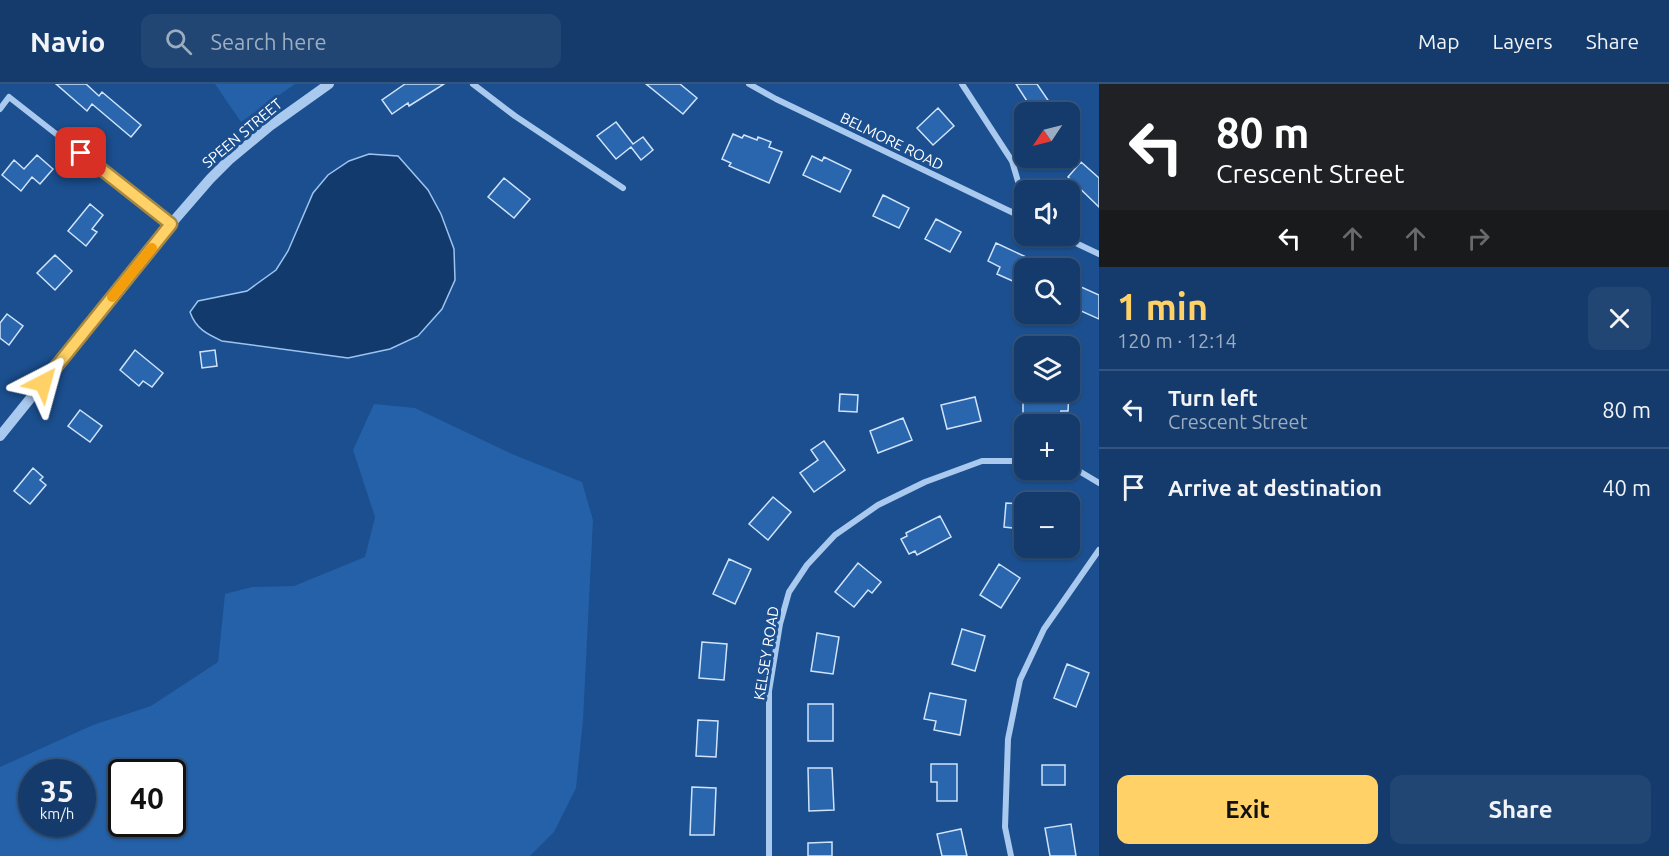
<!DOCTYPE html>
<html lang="en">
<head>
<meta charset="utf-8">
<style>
  :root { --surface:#143b6b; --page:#214673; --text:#f1f3f6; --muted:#9dadc1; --line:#33557e; --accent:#ffd166 }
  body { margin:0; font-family:Ubuntu,sans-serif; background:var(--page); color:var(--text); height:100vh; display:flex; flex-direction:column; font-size:22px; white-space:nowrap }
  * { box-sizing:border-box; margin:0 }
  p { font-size:20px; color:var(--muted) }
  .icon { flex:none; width:33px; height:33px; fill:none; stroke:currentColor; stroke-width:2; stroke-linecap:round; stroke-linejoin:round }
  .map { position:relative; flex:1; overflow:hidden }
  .panel { display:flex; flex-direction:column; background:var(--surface); width:570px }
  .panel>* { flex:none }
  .banner { background:#202124; color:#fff; overflow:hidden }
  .needle { width:39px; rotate:235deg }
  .tools { position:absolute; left:1014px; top:18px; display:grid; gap:12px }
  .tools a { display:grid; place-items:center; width:66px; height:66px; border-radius:12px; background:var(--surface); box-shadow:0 2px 4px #0004,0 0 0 2px var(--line); font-size:30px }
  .speed { position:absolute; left:18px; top:675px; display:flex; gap:12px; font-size:30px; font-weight:700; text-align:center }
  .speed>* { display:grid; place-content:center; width:78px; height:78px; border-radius:50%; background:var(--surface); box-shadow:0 2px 4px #0004,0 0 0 2px var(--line); line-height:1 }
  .speed small { font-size:15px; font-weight:400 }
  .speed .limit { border:3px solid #111; border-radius:9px; background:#fff; color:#111 }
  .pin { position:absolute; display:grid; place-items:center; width:51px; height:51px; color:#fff; margin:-26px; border-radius:12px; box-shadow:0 3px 9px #0006 }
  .me { position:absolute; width:66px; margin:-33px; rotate:39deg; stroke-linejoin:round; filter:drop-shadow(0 0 4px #0008) }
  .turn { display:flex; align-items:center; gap:21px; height:126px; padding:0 18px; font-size:27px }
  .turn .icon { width:78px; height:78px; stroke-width:2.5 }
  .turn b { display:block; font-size:42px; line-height:51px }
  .lanes { display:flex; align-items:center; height:57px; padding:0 18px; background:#0003; justify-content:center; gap:30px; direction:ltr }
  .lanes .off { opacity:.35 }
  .round { display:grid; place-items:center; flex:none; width:63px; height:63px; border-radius:12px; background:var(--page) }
  .headline { display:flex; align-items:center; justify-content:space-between; height:102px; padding:0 18px }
  h1 { font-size:36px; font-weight:700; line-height:45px; color:var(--accent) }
  .action { display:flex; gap:12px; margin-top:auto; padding:12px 18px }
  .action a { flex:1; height:69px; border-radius:12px; background:var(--accent); color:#111; font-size:24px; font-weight:700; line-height:69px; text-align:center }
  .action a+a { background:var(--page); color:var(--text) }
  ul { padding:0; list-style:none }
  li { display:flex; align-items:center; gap:18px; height:78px; padding:0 18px; border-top:2px solid var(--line) }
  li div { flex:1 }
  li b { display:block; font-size:22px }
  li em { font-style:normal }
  header { display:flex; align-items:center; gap:36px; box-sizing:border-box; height:84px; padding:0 30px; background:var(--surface); border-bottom:2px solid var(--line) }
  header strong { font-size:28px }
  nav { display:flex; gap:33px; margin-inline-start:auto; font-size:21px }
  .search { width:420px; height:54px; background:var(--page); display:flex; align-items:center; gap:15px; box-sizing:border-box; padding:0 21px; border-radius:12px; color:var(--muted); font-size:22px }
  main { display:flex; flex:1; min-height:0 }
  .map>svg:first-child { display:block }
</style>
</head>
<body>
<header>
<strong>Navio</strong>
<div class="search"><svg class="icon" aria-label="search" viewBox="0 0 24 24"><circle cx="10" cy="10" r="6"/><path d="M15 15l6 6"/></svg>Search here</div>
<nav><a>Map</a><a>Layers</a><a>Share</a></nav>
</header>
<main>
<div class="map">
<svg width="1099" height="772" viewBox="0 0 1099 772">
  <rect width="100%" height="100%" fill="#1b4f8f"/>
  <path fill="#2461a8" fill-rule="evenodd" d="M215 0H295L241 38Z
    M374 320 415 324 512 370 582 398 593 436 583 636 576 704 554 748 530 772H0V683L93 641 151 622 218 578 225 510 252 503 294 502 365 473 375 433 353 366ZM82 688V740H32V688ZM122 688H172V740H122Z"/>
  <path fill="#123a6d" stroke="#9cc4f0" stroke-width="1.5" d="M369 70 398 72 428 106 441 130 454 165 455 196 442 225 418 252 390 265 348 274 222 257C207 250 196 245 190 228L198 217 247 207 276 186 288 167 313 109 328 91 349 77Z"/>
  <path fill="#2a66ad" stroke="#cfe3fa" stroke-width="1.5" d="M56 0H86L99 12 102 8 141 41 131 53 92 20 87 27Z
    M405 0H444L409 22 408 19 392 30 382 16Z
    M646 0H680L697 14 683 30Z
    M1016 0H1037L1056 28H1034Z
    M938 24 954 42 933 61 917 44Z
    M616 38 633 60 643 53 653 66 641 76 631 63 616 75 597 52Z
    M733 50 742 54 744 51 757 56 758 53 771 58 769 63 782 68 769 99 729 82 731 79 722 75Z
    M37 71 53 85 40 100 32 93 21 107 2 91 14 76 24 85Z
    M812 72 822 77 824 73 851 86 840 108 803 91Z
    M1081 78 1099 94V123L1068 93Z
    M504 94 530 115 514 134 488 113Z
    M883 111 909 124 899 144 873 132Z
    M90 120 103 131 92 145 97 148 86 162 68 147Z
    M936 135 961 148 950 168 925 155Z
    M996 159 1026 173 1052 184H1024V202L997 190 1000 183 988 177Z
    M55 171 72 187 55 206 37 189Z
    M1070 198 1099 211V235L1070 222Z
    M7 230 23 242 9 261 0 254V239Z
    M135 266 163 289 152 303 143 297 139 302 120 286Z
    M215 266 217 282 202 284 200 268Z
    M1023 308H1069L1068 327H1061V335H1023Z
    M840 310 858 311 857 328 839 327Z
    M975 313 981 337 947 345 941 321Z
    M80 326 102 342 90 358 68 342Z
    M903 334 912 356 878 369 870 347Z
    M824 357 845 386 814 408 800 389 818 376 811 366Z
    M33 384 43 393 40 396 46 401 30 420 14 407Z
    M773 413 791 428 768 456 749 440Z
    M1006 419 1024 420V445L1004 443Z
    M940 432 951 453 917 471 915 467 909 470 901 455 907 452 906 449Z
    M729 475 751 485 735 520 713 510Z
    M858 479 881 498 872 509 868 506 854 523 835 508Z
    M999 480 1020 494 1001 524 980 511Z
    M962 545 985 552 975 587 952 580Z
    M817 549 839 553 833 590 811 587Z
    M702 558 727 560 724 596 699 594Z
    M1067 580 1089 589 1076 623 1054 614Z
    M930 609 966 616 960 651 934 646 936 637 924 635Z
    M808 620H833V657H808Z
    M698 636 718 637 716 673 696 672Z
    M931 680H957V717H937V698H931Z
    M1042 681H1065V701H1042Z
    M808 684H832L834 726 809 727Z
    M692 703 716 704 714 751H690Z
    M1071 740 1076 772H1050L1045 744Z
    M961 745 967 772H942L937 750Z
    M832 758V772H808V759Z"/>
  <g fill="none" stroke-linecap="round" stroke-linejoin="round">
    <path stroke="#a9c9ee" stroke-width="6" d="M473 0 515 32 623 104
      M749 0 776 15 1024 134
      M962 0 1012 77 1019 101 1014 129
      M0 25 9 13 171 140
      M1061 152 1099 170
      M1070 384 1079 387 1099 399
      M769 772V607L780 540 789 508 807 481 835 451 878 421 925 398 982 377H1024
      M1011 772 1005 743 1008 655 1020 596 1044 545 1099 466"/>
    <path stroke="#a9c9ee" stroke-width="10" d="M0 352 171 140 210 95 229 76 270 42 329 0"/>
  </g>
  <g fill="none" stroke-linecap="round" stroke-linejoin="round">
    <g stroke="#a68842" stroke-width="15">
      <path id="route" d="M43 299 171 140 81 69"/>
    </g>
    <use href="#route" stroke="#ffd166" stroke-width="10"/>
    <path stroke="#f59e0b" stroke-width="10" d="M112 213 152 164"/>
  </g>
  <g text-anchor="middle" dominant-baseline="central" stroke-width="6" stroke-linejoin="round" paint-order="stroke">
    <g font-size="15" fill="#fff" stroke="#1b4f8f">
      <text transform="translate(242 49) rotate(-40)">SPEEN STREET</text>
      <text transform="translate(892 57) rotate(26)">BELMORE ROAD</text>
      <text transform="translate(766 569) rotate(-81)">KELSEY ROAD</text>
    </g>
  </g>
</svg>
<div class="tools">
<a><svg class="needle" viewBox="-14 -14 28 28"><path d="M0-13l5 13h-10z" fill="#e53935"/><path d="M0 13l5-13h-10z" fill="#9dadc1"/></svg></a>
<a><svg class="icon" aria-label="sound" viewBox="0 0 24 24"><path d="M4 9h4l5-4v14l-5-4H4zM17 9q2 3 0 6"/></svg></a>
<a><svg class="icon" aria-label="search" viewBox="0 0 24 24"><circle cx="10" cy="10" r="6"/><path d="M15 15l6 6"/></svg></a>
<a><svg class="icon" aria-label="layers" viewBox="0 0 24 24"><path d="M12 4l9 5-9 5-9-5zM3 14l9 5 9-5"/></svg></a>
<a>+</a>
<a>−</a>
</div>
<div class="speed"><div>35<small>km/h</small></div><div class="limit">40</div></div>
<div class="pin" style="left:81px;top:69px;background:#d93025"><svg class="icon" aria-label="arrive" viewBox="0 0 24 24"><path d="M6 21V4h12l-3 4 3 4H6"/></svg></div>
<svg class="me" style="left:43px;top:299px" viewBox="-20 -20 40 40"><path d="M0-17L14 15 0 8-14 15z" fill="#ffd166" stroke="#fff" stroke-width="4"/></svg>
</div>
<section class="panel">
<div class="banner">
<div class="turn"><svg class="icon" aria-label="left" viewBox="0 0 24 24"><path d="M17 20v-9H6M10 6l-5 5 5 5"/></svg><div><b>80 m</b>Crescent Street</div></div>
<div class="lanes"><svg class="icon" aria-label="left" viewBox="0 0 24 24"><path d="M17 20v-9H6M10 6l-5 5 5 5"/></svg><svg class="icon off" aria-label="ahead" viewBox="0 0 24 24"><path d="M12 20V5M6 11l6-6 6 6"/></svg><svg class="icon off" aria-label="ahead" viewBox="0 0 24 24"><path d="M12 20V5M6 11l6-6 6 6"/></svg><svg class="icon off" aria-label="right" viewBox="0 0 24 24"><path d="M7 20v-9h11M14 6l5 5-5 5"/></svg></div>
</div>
<div class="headline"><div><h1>1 min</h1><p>120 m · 12:14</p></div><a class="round"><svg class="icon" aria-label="close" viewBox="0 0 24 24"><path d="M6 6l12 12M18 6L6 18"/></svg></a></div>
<ul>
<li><svg class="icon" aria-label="left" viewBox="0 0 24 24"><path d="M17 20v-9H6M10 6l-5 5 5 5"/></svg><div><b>Turn left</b><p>Crescent Street</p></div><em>80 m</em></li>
<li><svg class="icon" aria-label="arrive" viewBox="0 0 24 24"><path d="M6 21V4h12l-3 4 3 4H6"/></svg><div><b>Arrive at destination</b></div><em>40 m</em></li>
</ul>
<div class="action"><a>Exit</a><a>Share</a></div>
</section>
</main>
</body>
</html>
